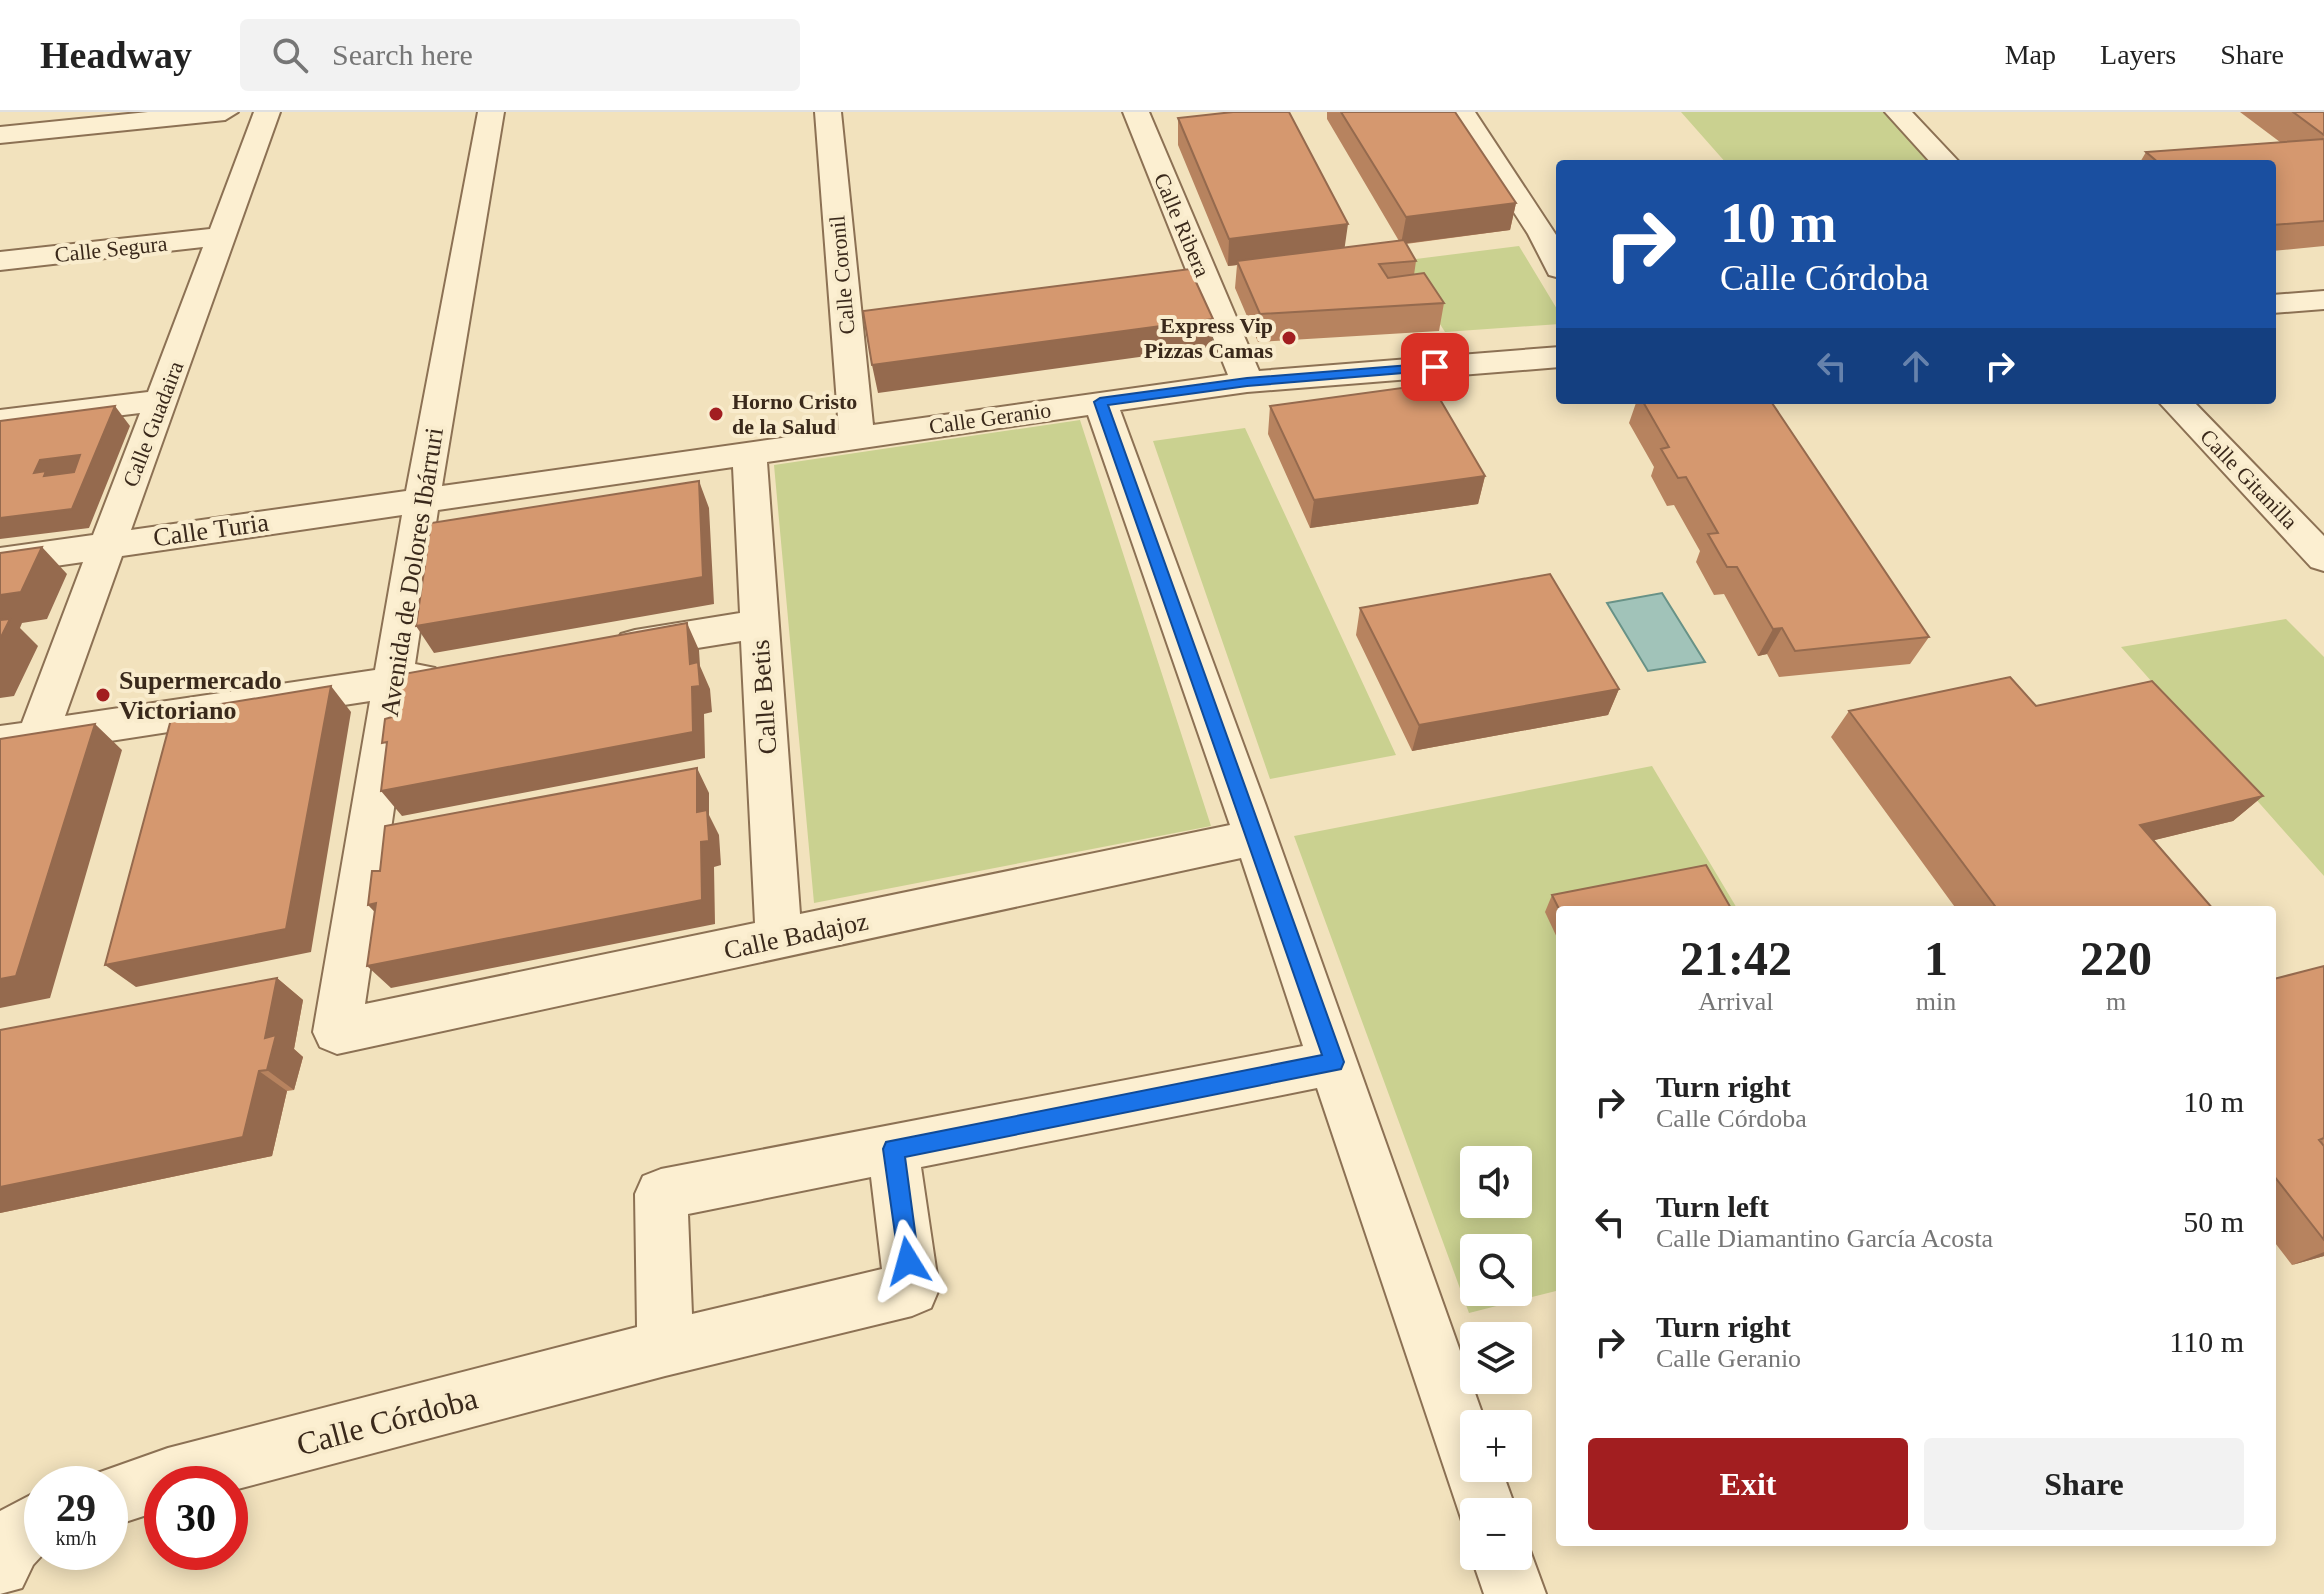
<!DOCTYPE html>
<html lang="en">
<head>
<meta charset="utf-8">
<style>
  :root { --surface:#fff; --page:#f2f2f2; --text:#222; --muted:#767676; --line:#e0e0e0; --accent:#a21e20 }
  body { margin:0; font-family:Georgia,serif; background:var(--page); color:var(--text); height:100vh; display:flex; flex-direction:column; font-size:30px; white-space:nowrap }
  * { box-sizing:border-box; margin:0 }
  p { font-size:26px; color:var(--muted) }
  .icon { flex:none; width:44px; height:44px; fill:none; stroke:currentColor; stroke-width:2; stroke-linecap:round; stroke-linejoin:round }
  .map { position:relative; flex:1; overflow:hidden }
  .details { position:absolute; left:1556px; top:794px; width:720px; height:640px; display:flex; flex-direction:column; background:var(--surface); border-radius:8px; box-shadow:0 4px 20px #0003 }
  .details>* { flex:none }
  .top-card { position:absolute; left:1556px; top:48px; width:720px; height:244px; border-radius:8px; box-shadow:0 4px 20px #0003; background:#1a4fa0; color:#fff; overflow:hidden }
  .fabs { position:absolute; left:1460px; top:1034px; display:grid; gap:16px }
  .fabs a { display:grid; place-items:center; width:72px; height:72px; border-radius:8px; background:var(--surface); box-shadow:0 4px 20px #0003; font-size:40px }
  .speed { position:absolute; left:24px; top:1354px; display:flex; gap:16px; font-size:40px; font-weight:700; text-align:center }
  .speed>* { display:grid; place-content:center; width:104px; height:104px; border-radius:50%; background:var(--surface); box-shadow:0 4px 20px #0003; line-height:1 }
  .speed small { font-size:20px; font-weight:400 }
  .speed .limit { border:12px solid #d22; background:#fff; color:#111 }
  .pin { position:absolute; display:grid; place-items:center; width:68px; height:68px; color:#fff; margin:-34px; border-radius:16px; box-shadow:0 4px 12px #0006 }
  .me { position:absolute; width:88px; margin:-44px; rotate:352deg; stroke-linejoin:round; filter:drop-shadow(0 0 6px #0008) }
  .turn { display:flex; align-items:center; gap:28px; height:168px; padding:0 32px; font-size:36px }
  .turn .icon { width:104px; height:104px; stroke-width:2.5 }
  .turn b { display:block; font-size:56px; line-height:68px }
  .lanes { display:flex; align-items:center; height:76px; padding:0 32px; background:#0003; justify-content:center; gap:40px; direction:ltr }
  .lanes .off { opacity:.35 }
  .eta { display:flex; justify-content:space-evenly; align-items:center; height:136px; text-align:center }
  .eta b { font-size:48px; font-weight:600; line-height:56px }
  .action { display:flex; gap:16px; margin-top:auto; padding:16px 32px }
  .action a { flex:1; height:92px; border-radius:8px; background:var(--accent); color:#fff; font-size:32px; font-weight:600; line-height:92px; text-align:center }
  .action a+a { background:var(--page); color:var(--text) }
  ul { padding:0; list-style:none }
  li { display:flex; align-items:center; gap:24px; height:120px; padding:0 32px }
  li div { flex:1 }
  li b { display:block; font-size:30px }
  li em { font-style:normal }
  header { display:flex; align-items:center; gap:48px; box-sizing:border-box; height:112px; padding:0 40px; background:var(--surface); border-bottom:2px solid var(--line) }
  header strong { font-size:38px }
  nav { display:flex; gap:44px; margin-inline-start:auto; font-size:28px }
  .search { width:560px; height:72px; background:var(--page); display:flex; align-items:center; gap:20px; box-sizing:border-box; padding:0 28px; border-radius:8px; color:var(--muted); font-size:30px }
  .map>svg:first-child { display:block }
</style>
</head>
<body>
<header>
<strong>Headway</strong>
<div class="search"><svg class="icon" aria-label="search" viewBox="0 0 24 24"><circle cx="10" cy="10" r="6"/><path d="M15 15l6 6"/></svg>Search here</div>
<nav><a>Map</a><a>Layers</a><a>Share</a></nav>
</header>
<div class="map">
<svg width="2324" height="1482" viewBox="0 0 2324 1482">
  <rect width="100%" height="100%" fill="#f2e2bd"/>
  <path fill="#cad190" fill-rule="evenodd" d="M1681 0H1887L1936 52H1727Z
    M1519 134 1560 202V212L1445 220 1400 149Z
    M1080 308 1211 714 814 791 774 353Z
    M1245 316 1396 643 1270 667 1153 329Z
    M2286 507 2324 545V764L2121 535Z
    M1652 654 1738 798H1560V1178L1469 1201 1294 724ZM1474 1048H1518V1092H1474ZM1474 1136H1518V1180H1474Z"/>
  <path fill="#a1c3b9" stroke="#689287" stroke-width="2" d="M1662 481 1705 550 1648 559 1607 491Z"/>
  <g fill="none" stroke-linecap="round" stroke-linejoin="round">
    <g stroke="#8c7154" stroke-width="4">
      <path id="street" d="M148 0H238L225 8 0 31V15Z
        M254 0H280L131 418 406 379 478 0H504L442 374 839 318 815 0H841L873 313 1228 263 1123 0H1149L1259 259 1560 235V255L1247 280 1120 298 1266 694 1486 1312H1474V1356H1501L1517 1400H1474V1425L1466 1421 1317 976 921 1055 939 1177 931 1196 912 1204 665 1264 230 1379V1372H162V1398L110 1415V1372H86L89 1364 168 1336 637 1215 635 1082 643 1064 661 1057 1303 934 1241 746 337 942 320 935 313 920 370 589 0 646V614L22 611 83 450 0 462V436L93 423 140 301 0 318V298L148 280 203 135 0 158V140L210 117ZM1088 303 1230 713 800 802 767 350ZM733 355 740 501 635 518 621 522 616 532 621 542 635 546 741 529 755 811 365 892 411 582 435 576 441 566 435 556 415 552 438 398ZM402 403 375 558 65 604 122 444ZM871 1065 882 1157 692 1202 688 1102Z
        M1449 0H1475L1560 129V166L1549 163 1528 122Z
        M1885 0H1912L1961 52H1932Z
        M2324 179V197L2272 201V183Z
        M2157 288H2192L2324 424V459L2311 455Z
        M42 1377V1440H45L33 1453 22 1476 0 1482V1399Z
        M1518 1420 1524 1422 1546 1482H1484L1471 1444 1474 1438V1444H1518Z"/>
    </g>
    <use href="#street" fill="#fcefd1" fill-rule="evenodd"/>
  </g>
  <path fill="#b7835f" d="M1327 0H1455L1516 91 1510 118 1406 132 1416 149 1414 163 1444 191 1439 219 1258 230 1235 176 1237 153 1228 154 1178 33V6L1345 136 1399 129 1327 7Z
    M2240 0H2324V134L2272 139V52H2139L2146 40 2280 30Z
    M1637 288H1770L1929 525 1910 552 1779 565 1767 542 1758 544 1724 482 1714 483 1696 450 1700 439 1674 393 1667 394 1651 364 1654 355 1629 311Z
    M1270 294 1485 364 1478 392 1310 416 1268 322Z
    M1360 496 1619 577 1608 603 1412 639 1356 523Z
    M2036 594 2263 684 2233 709 2154 728 2214 798H1957L1831 625 1849 599Z
    M1552 783 1560 798V832L1545 800Z
    M2324 854V1144L2292 1153 2272 1127V865L2274 867Z
    M277 866 303 888 294 937 303 945 294 978 287 979 272 1044 0 1101V918Z"/>
  <path fill="#956a4e" d="M1516 91 1510 118 1401 132 1406 105Z
    M1348 112 1344 140 1237 149V153L1228 154 1229 127Z
    M1213 207 1212 235 878 281 872 253Z
    M115 294 130 314 89 416 0 427V406L57 368 34 361 40 348Z
    M1485 364 1478 392 1310 416 1314 388Z
    M699 369 709 396 714 492 434 541 416 514Z
    M42 435 67 462 47 507 22 511 20 516 38 534 14 584 0 586V483Z
    M687 511 699 538 700 554 710 577 712 600 704 602 705 646 402 704 381 679 692 575Z
    M1782 516 1767 542 1758 544 1773 517Z
    M331 574 351 600 311 840 136 875 105 853Z
    M1619 577 1608 603 1412 639 1419 613Z
    M95 612 122 638 50 886 0 896V867Z
    M697 656 709 681V703L719 723 721 753 714 755 715 812 391 876 367 854 697 700Z
    M2263 684 2233 709 2114 738 2140 713Z
    M376 791 390 816 368 793Z
    M277 866 303 888 294 937 303 945 294 978 267 958 265 926Z
    M259 959 287 979 272 1044 0 1101V1075Z
    M2324 1140V1144L2292 1153Z"/>
  <path fill="#d5986f" stroke="#956a4e" stroke-width="2" fill-rule="evenodd" d="M1233 0H1289L1348 112 1229 127 1178 6Z
    M1341 0H1455L1516 91 1406 105Z
    M2293 0H2324V23Z
    M2324 27V109L2272 113V52H2160L2146 40Z
    M1404 128 1416 149 1379 152 1388 166 1424 161 1444 191 1260 202 1237 149Z
    M1190 157 1213 207 872 253 863 199Z
    M1431 272 1485 364 1314 388 1270 294Z
    M1642 288H1770L1929 525 1795 539 1782 516 1773 517 1737 455H1727L1708 422 1718 421 1686 365 1678 366 1661 337 1669 335Z
    M115 294 72 397 0 406V309ZM80 343 74 360 44 364 46 359 34 361 40 348Z
    M699 369 703 465 416 514 431 411Z
    M42 435 21 480 0 483V441Z
    M1550 462 1619 577 1419 613 1360 496Z
    M10 507 0 527V508Z
    M687 511 690 552 698 550 700 574 692 575 693 620 381 679 387 630 382 631 385 607 392 605 398 563Z
    M2010 565 2036 594 2152 569 2263 684 2140 713 2214 798H1998L1849 599Z
    M331 574 286 817 105 853 173 600Z
    M95 612 16 864 0 867V627Z
    M697 656V700L707 698 709 729 701 730 702 788 367 854 376 791 368 793 372 759H380L385 714Z
    M1706 753 1732 798H1560V799L1552 783Z
    M2324 854V1026L2319 1028 2324 1034V1128L2274 1064 2272 1065V865L2274 867Z
    M277 866 265 926 276 923 267 958 259 959 243 1025 0 1075V918Z"/>
  <path fill="#1a73e8" stroke="#114b97" stroke-width="2" d="M1435 251 1439 252V258L1247 274 1108 293 1344 950 1341 957 905 1045 919 1149 916 1157 908 1160 900 1157 883 1037 886 1030 1322 943 1094 290 1100 286 1247 266Z"/>
  <g fill="#a21e20" stroke="#f9eccd" stroke-width="3">
    <circle cx="1289" cy="226" r="8"/>
    <circle cx="716" cy="302" r="8"/>
    <circle cx="103" cy="583" r="8"/>
  </g>
  <g text-anchor="middle" dominant-baseline="central" stroke-width="8" stroke-linejoin="round" paint-order="stroke">
    <g font-size="22" fill="#3a291b" stroke="#f9eccd">
      <text transform="translate(1182 113) rotate(67)">Calle Ribera</text>
      <text transform="translate(111 137) rotate(-6)">Calle Segura</text>
      <text transform="translate(842 163) rotate(-95)">Calle Coronil</text>
      <text transform="translate(990 306) rotate(-8)">Calle Geranio</text>
      <text transform="translate(153 312) rotate(-69)">Calle Guadaira</text>
      <text transform="translate(2249 367) rotate(46)">Calle Gitanilla</text>
    </g>
    <g font-size="22" font-weight="bold" fill="#3a291b" stroke="#f9eccd" text-anchor="end">
      <text x="1273" y="213">Express Vip<tspan x="1273" dy="25">Pizzas Camas</tspan></text>
      <text x="732" y="289" text-anchor="start">Horno Cristo<tspan x="732" dy="25">de la Salud</tspan></text>
    </g>
    <g font-size="26" fill="#3a291b" stroke="#f9eccd">
      <text transform="translate(211 418) rotate(-8)">Calle Turia</text>
      <text transform="translate(412 460) rotate(-81)">Avenida de Dolores Ibárruri</text>
      <text transform="translate(764 585) rotate(-94)">Calle Betis</text>
      <text transform="translate(796 824) rotate(-12)">Calle Badajoz</text>
    </g>
    <g font-size="26" font-weight="bold" fill="#3a291b" stroke="#f9eccd" text-anchor="start">
      <text x="119" y="568">Supermercado<tspan x="119" dy="30">Victoriano</tspan></text>
    </g>
    <g font-size="32" fill="#3a291b" stroke="#f9eccd">
      <text transform="translate(387 1309) rotate(-15)">Calle Córdoba</text>
    </g>
  </g>
</svg>
<div class="fabs">
<a><svg class="icon" aria-label="sound" viewBox="0 0 24 24"><path d="M4 9h4l5-4v14l-5-4H4zM17 9q2 3 0 6"/></svg></a>
<a><svg class="icon" aria-label="search" viewBox="0 0 24 24"><circle cx="10" cy="10" r="6"/><path d="M15 15l6 6"/></svg></a>
<a><svg class="icon" aria-label="layers" viewBox="0 0 24 24"><path d="M12 4l9 5-9 5-9-5zM3 14l9 5 9-5"/></svg></a>
<a>+</a>
<a>−</a>
</div>
<div class="speed"><div>29<small>km/h</small></div><div class="limit">30</div></div>
<div class="pin" style="left:1435px;top:255px;background:#d93025"><svg class="icon" aria-label="arrive" viewBox="0 0 24 24"><path d="M6 21V4h12l-3 4 3 4H6"/></svg></div>
<svg class="me" style="left:908px;top:1149px" viewBox="-20 -20 40 40"><path d="M0-17L14 15 0 8-14 15z" fill="#1a73e8" stroke="#fff" stroke-width="4"/></svg>
<div class="top-card">
<div class="turn"><svg class="icon" aria-label="right" viewBox="0 0 24 24"><path d="M7 20v-9h11M14 6l5 5-5 5"/></svg><div><b>10 m</b>Calle Córdoba</div></div>
<div class="lanes"><svg class="icon off" aria-label="left" viewBox="0 0 24 24"><path d="M17 20v-9H6M10 6l-5 5 5 5"/></svg><svg class="icon off" aria-label="ahead" viewBox="0 0 24 24"><path d="M12 20V5M6 11l6-6 6 6"/></svg><svg class="icon" aria-label="right" viewBox="0 0 24 24"><path d="M7 20v-9h11M14 6l5 5-5 5"/></svg></div>
</div>
<section class="details">
<div class="eta">
<div><b>21:42</b><p>Arrival</p></div>
<div><b>1</b><p>min</p></div>
<div><b>220</b><p>m</p></div>
</div>
<ul>
<li><svg class="icon" aria-label="right" viewBox="0 0 24 24"><path d="M7 20v-9h11M14 6l5 5-5 5"/></svg><div><b>Turn right</b><p>Calle Córdoba</p></div><em>10 m</em></li>
<li><svg class="icon" aria-label="left" viewBox="0 0 24 24"><path d="M17 20v-9H6M10 6l-5 5 5 5"/></svg><div><b>Turn left</b><p>Calle Diamantino García Acosta</p></div><em>50 m</em></li>
<li><svg class="icon" aria-label="right" viewBox="0 0 24 24"><path d="M7 20v-9h11M14 6l5 5-5 5"/></svg><div><b>Turn right</b><p>Calle Geranio</p></div><em>110 m</em></li>
</ul>
<div class="action"><a>Exit</a><a>Share</a></div>
</section>
</div>
</body>
</html>
